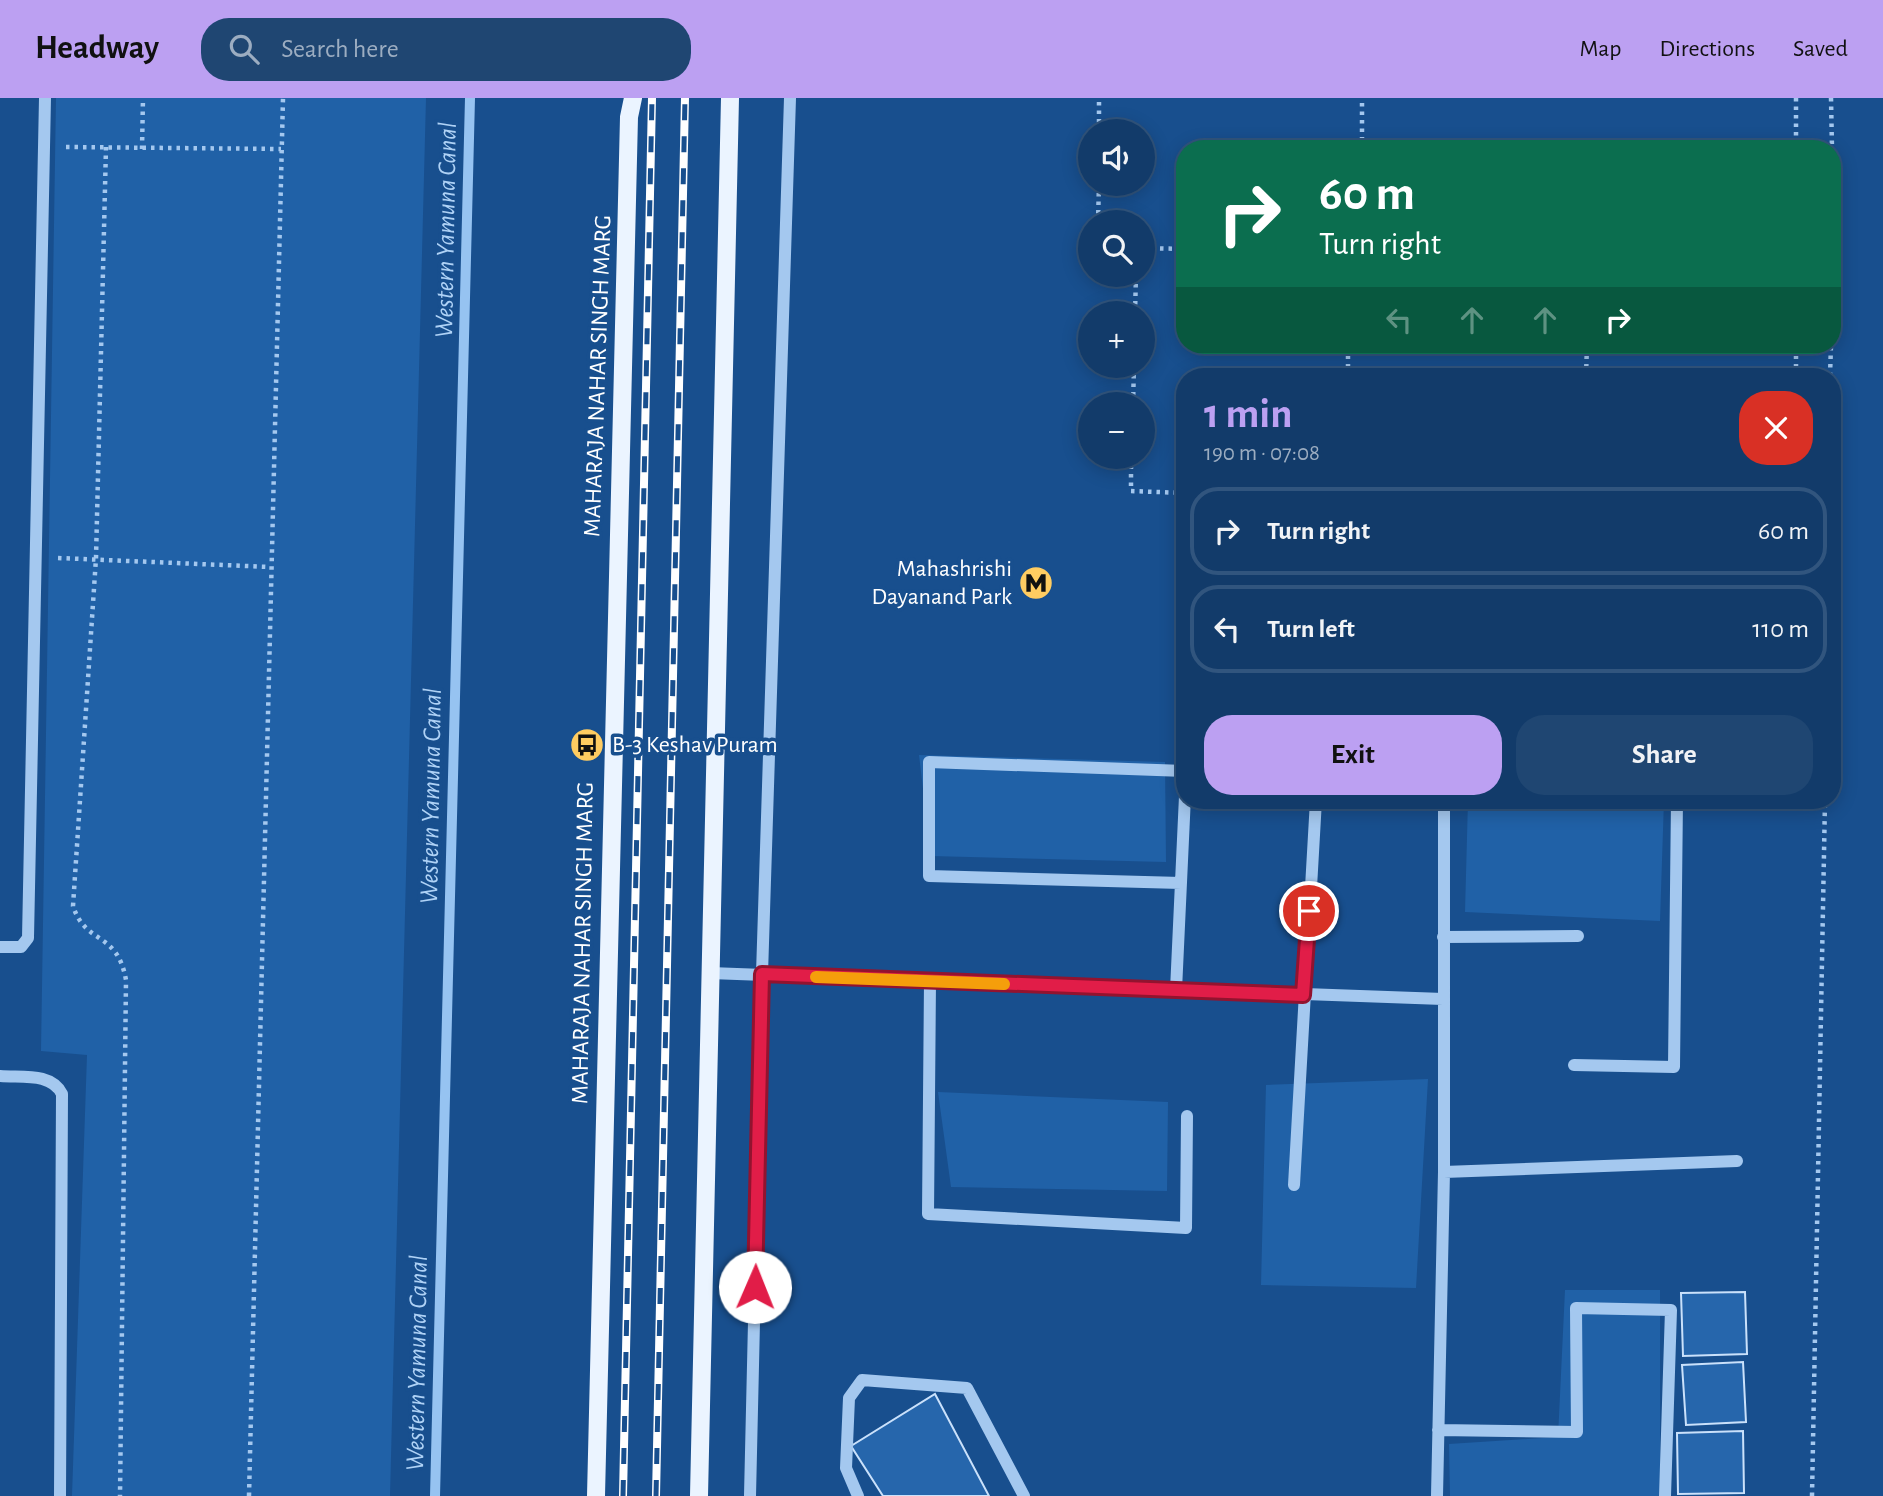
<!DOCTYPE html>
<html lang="en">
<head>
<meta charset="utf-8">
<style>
  :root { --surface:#123b6a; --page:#1f4672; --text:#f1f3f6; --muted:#9cadc1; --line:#31557e; --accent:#bca0f2 }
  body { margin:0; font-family:"Alegreya Sans",sans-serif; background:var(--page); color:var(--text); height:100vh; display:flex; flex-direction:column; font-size:26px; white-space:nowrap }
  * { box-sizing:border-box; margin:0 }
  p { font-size:23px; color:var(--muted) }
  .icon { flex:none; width:38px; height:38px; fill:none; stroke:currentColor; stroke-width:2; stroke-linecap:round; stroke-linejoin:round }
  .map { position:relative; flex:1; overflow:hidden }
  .sheet { position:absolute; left:1176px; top:270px; width:665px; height:441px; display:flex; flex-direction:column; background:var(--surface); border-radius:28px; box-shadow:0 4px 18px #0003,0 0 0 2px var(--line) }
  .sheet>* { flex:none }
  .top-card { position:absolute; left:1176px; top:42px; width:665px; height:214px; border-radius:28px; box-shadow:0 4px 18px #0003,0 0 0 2px var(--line); background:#0b6e4f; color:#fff; overflow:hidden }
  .controls { position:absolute; left:1078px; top:21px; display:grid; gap:14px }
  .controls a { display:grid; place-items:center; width:77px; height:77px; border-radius:50%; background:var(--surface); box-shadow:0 4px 18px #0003,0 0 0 2px var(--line); font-size:35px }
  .pin { position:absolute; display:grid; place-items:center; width:60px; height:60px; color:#fff; margin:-30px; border:4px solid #fff; border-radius:50%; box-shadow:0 2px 7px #0007 }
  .me { position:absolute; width:77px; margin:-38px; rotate:1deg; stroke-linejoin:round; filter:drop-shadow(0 0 5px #0008) }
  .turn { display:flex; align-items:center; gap:24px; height:147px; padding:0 28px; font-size:32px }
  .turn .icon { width:91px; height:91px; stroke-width:2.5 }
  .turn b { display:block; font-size:49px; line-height:60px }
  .lanes { display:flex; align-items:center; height:66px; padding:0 28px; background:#0003; justify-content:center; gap:35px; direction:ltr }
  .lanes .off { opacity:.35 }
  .round { display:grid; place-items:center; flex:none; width:74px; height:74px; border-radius:28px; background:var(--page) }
  .head { display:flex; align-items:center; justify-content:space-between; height:119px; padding:0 28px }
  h1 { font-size:42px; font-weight:700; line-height:52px; color:var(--accent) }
  .cta { display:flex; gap:14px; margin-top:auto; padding:14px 28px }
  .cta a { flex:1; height:80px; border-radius:28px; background:var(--accent); color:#111; font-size:28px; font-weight:700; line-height:80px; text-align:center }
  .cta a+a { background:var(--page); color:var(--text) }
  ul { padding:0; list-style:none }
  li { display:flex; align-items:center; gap:21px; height:88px; margin:0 14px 10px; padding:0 14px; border:4px solid var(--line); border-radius:28px }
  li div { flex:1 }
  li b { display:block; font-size:26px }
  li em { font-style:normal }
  header { display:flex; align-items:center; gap:42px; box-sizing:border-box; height:98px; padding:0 35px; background:var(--accent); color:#111 }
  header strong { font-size:33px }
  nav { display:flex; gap:38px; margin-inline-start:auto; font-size:24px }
  .search { width:490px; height:63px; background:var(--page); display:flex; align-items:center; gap:18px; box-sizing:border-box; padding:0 24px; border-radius:28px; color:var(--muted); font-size:26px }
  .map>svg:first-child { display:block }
</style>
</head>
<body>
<header>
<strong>Headway</strong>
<div class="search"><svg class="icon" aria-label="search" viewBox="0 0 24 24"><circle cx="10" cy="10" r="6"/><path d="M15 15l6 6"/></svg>Search here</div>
<nav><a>Map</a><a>Directions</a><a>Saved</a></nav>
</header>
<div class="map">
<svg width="1883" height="1398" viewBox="0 0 1883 1398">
  <rect width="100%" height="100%" fill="#184f8e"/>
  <path fill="#2061a7" d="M56 0H426L390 1398H72L87 957 41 953Z
    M919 657 1165 664 1166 764 931 758Z
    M1468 702H1664L1660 823 1465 814Z
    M1428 981 1416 1190 1261 1187 1266 987Z
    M938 994 1168 1004 1167 1093 951 1089Z
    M1565 1192H1660V1398H1450L1449 1346 1558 1339Z"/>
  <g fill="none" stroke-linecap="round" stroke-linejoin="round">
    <path stroke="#96c3f1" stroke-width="10" d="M435 1398 470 0"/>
  </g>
  <path fill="#2666ac" stroke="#cae1fb" stroke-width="2" d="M1745 1194 1747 1256 1683 1258 1681 1195Z
    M1743 1264 1746 1324 1686 1327 1682 1267Z
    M935 1296 989 1398H883L851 1348Z
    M1743 1333 1744 1395 1678 1396 1677 1335Z"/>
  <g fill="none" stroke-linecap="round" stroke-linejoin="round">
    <path stroke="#a4c8ef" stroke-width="4.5" stroke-dasharray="3.5 5" stroke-linecap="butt" d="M1796 0V51
      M1831 0 1832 51
      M1099 33V0
      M66 49 281 51
      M106 49 96 460 73 808C86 848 117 832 126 882L120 1398
      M142 51 143 0
      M1362 51V0
      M1098 124 1099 86
      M1143 150 1185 151
      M1135 215 1136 177
      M1348 278V247
      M1586 278 1587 247
      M1796 278V247
      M1830 278 1831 247
      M1133 306 1134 268
      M1131 359V393L1185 395
      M58 460 270 469
      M249 1398 283 0
      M1812 1398 1825 702"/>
    <path stroke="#a4c8ef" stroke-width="12" d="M1181 785 929 778V664L1185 673
      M1443 839 1578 838
      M0 849H21L28 840 45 0
      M710 875 1443 901
      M930 883 928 1116 1186 1130 1187 1018
      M1176 892 1185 698
      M1574 967 1674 969 1677 702
      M0 978C21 980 51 974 62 996L60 1398
      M1444 1074 1737 1063
      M1294 1087 1316 702
      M1438 1332 1577 1334 1576 1210 1671 1212 1665 1398
      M750 1398 762 876 790 0
      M858 1398 846 1370 849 1300 862 1282 967 1290 1024 1398
      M1437 1398 1444 1074V702"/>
    <path stroke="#ebf4ff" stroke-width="18" d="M596 1398 629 19 633 0
      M699 1398 730 0"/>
    <g stroke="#fff" stroke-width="8">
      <path id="rail" d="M623 1398 652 0
        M656 1398 685 0"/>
    </g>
    <use href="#rail" stroke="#184f8e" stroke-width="5" stroke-dasharray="16" stroke-linecap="butt"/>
  </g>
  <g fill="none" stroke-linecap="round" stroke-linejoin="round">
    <g stroke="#92132f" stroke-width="18">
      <path id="route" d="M755 1189 762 876 1303 897 1309 813"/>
    </g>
    <use href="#route" stroke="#e11d48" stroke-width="12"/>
    <path stroke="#f59e0b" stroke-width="12" d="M816 879 1004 886"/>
  </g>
  <defs>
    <g id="metro-disc" transform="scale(1.75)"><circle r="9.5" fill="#ffcc61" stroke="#184f8e"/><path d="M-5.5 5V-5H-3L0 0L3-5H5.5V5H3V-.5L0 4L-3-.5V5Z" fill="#111"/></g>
    <g id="bus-disc" transform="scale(1.75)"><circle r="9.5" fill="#ffcc61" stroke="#184f8e"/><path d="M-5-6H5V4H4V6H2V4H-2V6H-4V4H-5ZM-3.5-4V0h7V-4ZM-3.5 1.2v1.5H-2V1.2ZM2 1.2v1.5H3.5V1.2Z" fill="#111"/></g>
  </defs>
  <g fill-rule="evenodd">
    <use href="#metro-disc" x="1036" y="485"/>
    <use href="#bus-disc" x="587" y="647"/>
  </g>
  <g text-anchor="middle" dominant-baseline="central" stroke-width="7" stroke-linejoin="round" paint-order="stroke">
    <g font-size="24" fill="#fff" stroke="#184f8e">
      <text transform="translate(598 278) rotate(-88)">MAHARAJA NAHAR SINGH MARG</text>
      <text transform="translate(583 845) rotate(-89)">MAHARAJA NAHAR SINGH MARG</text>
    </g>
    <g font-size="24" fill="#fff" stroke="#184f8e" text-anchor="end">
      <text x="1012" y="471">Mahashrishi<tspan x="1012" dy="28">Dayanand Park</tspan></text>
      <text x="612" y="647" text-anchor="start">B-3 Keshav Puram</text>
    </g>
    <g font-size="26" font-style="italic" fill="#afd2f6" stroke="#184f8e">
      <text transform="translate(446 132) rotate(-89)">Western Yamuna Canal</text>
      <text transform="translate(431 698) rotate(-89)">Western Yamuna Canal</text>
      <text transform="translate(417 1265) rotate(-89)">Western Yamuna Canal</text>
    </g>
  </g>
</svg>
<div class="controls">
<a><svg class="icon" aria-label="sound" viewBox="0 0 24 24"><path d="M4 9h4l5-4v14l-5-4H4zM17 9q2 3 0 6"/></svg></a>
<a><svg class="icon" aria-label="search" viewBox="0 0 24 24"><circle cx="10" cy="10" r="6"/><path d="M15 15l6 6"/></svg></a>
<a>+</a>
<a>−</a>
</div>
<div class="pin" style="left:1309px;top:813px;background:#d93025"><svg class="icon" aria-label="arrive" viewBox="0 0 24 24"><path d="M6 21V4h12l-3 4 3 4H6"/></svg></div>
<svg class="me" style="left:755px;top:1189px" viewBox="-20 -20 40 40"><circle r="19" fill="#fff"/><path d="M0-13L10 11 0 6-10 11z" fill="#e11d48"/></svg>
<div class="top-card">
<div class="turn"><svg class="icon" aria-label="right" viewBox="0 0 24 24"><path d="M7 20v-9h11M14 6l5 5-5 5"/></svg><div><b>60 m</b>Turn right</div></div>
<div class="lanes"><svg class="icon off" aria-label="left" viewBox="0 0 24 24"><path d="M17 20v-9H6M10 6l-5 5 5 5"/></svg><svg class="icon off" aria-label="ahead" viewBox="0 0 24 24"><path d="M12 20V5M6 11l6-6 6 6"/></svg><svg class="icon off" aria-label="ahead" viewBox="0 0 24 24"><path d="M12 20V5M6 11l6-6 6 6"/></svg><svg class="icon" aria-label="right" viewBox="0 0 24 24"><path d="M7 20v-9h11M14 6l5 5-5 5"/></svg></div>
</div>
<section class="sheet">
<div class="head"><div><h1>1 min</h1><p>190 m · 07:08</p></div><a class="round" style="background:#d93025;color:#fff"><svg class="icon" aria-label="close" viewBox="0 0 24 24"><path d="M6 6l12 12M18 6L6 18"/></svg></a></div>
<ul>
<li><svg class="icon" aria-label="right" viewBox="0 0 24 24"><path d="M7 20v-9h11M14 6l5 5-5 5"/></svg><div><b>Turn right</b></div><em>60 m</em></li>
<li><svg class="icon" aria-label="left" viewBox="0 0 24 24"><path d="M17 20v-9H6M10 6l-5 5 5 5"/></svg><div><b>Turn left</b></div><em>110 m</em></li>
</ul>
<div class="cta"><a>Exit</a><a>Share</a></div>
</section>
</div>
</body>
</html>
